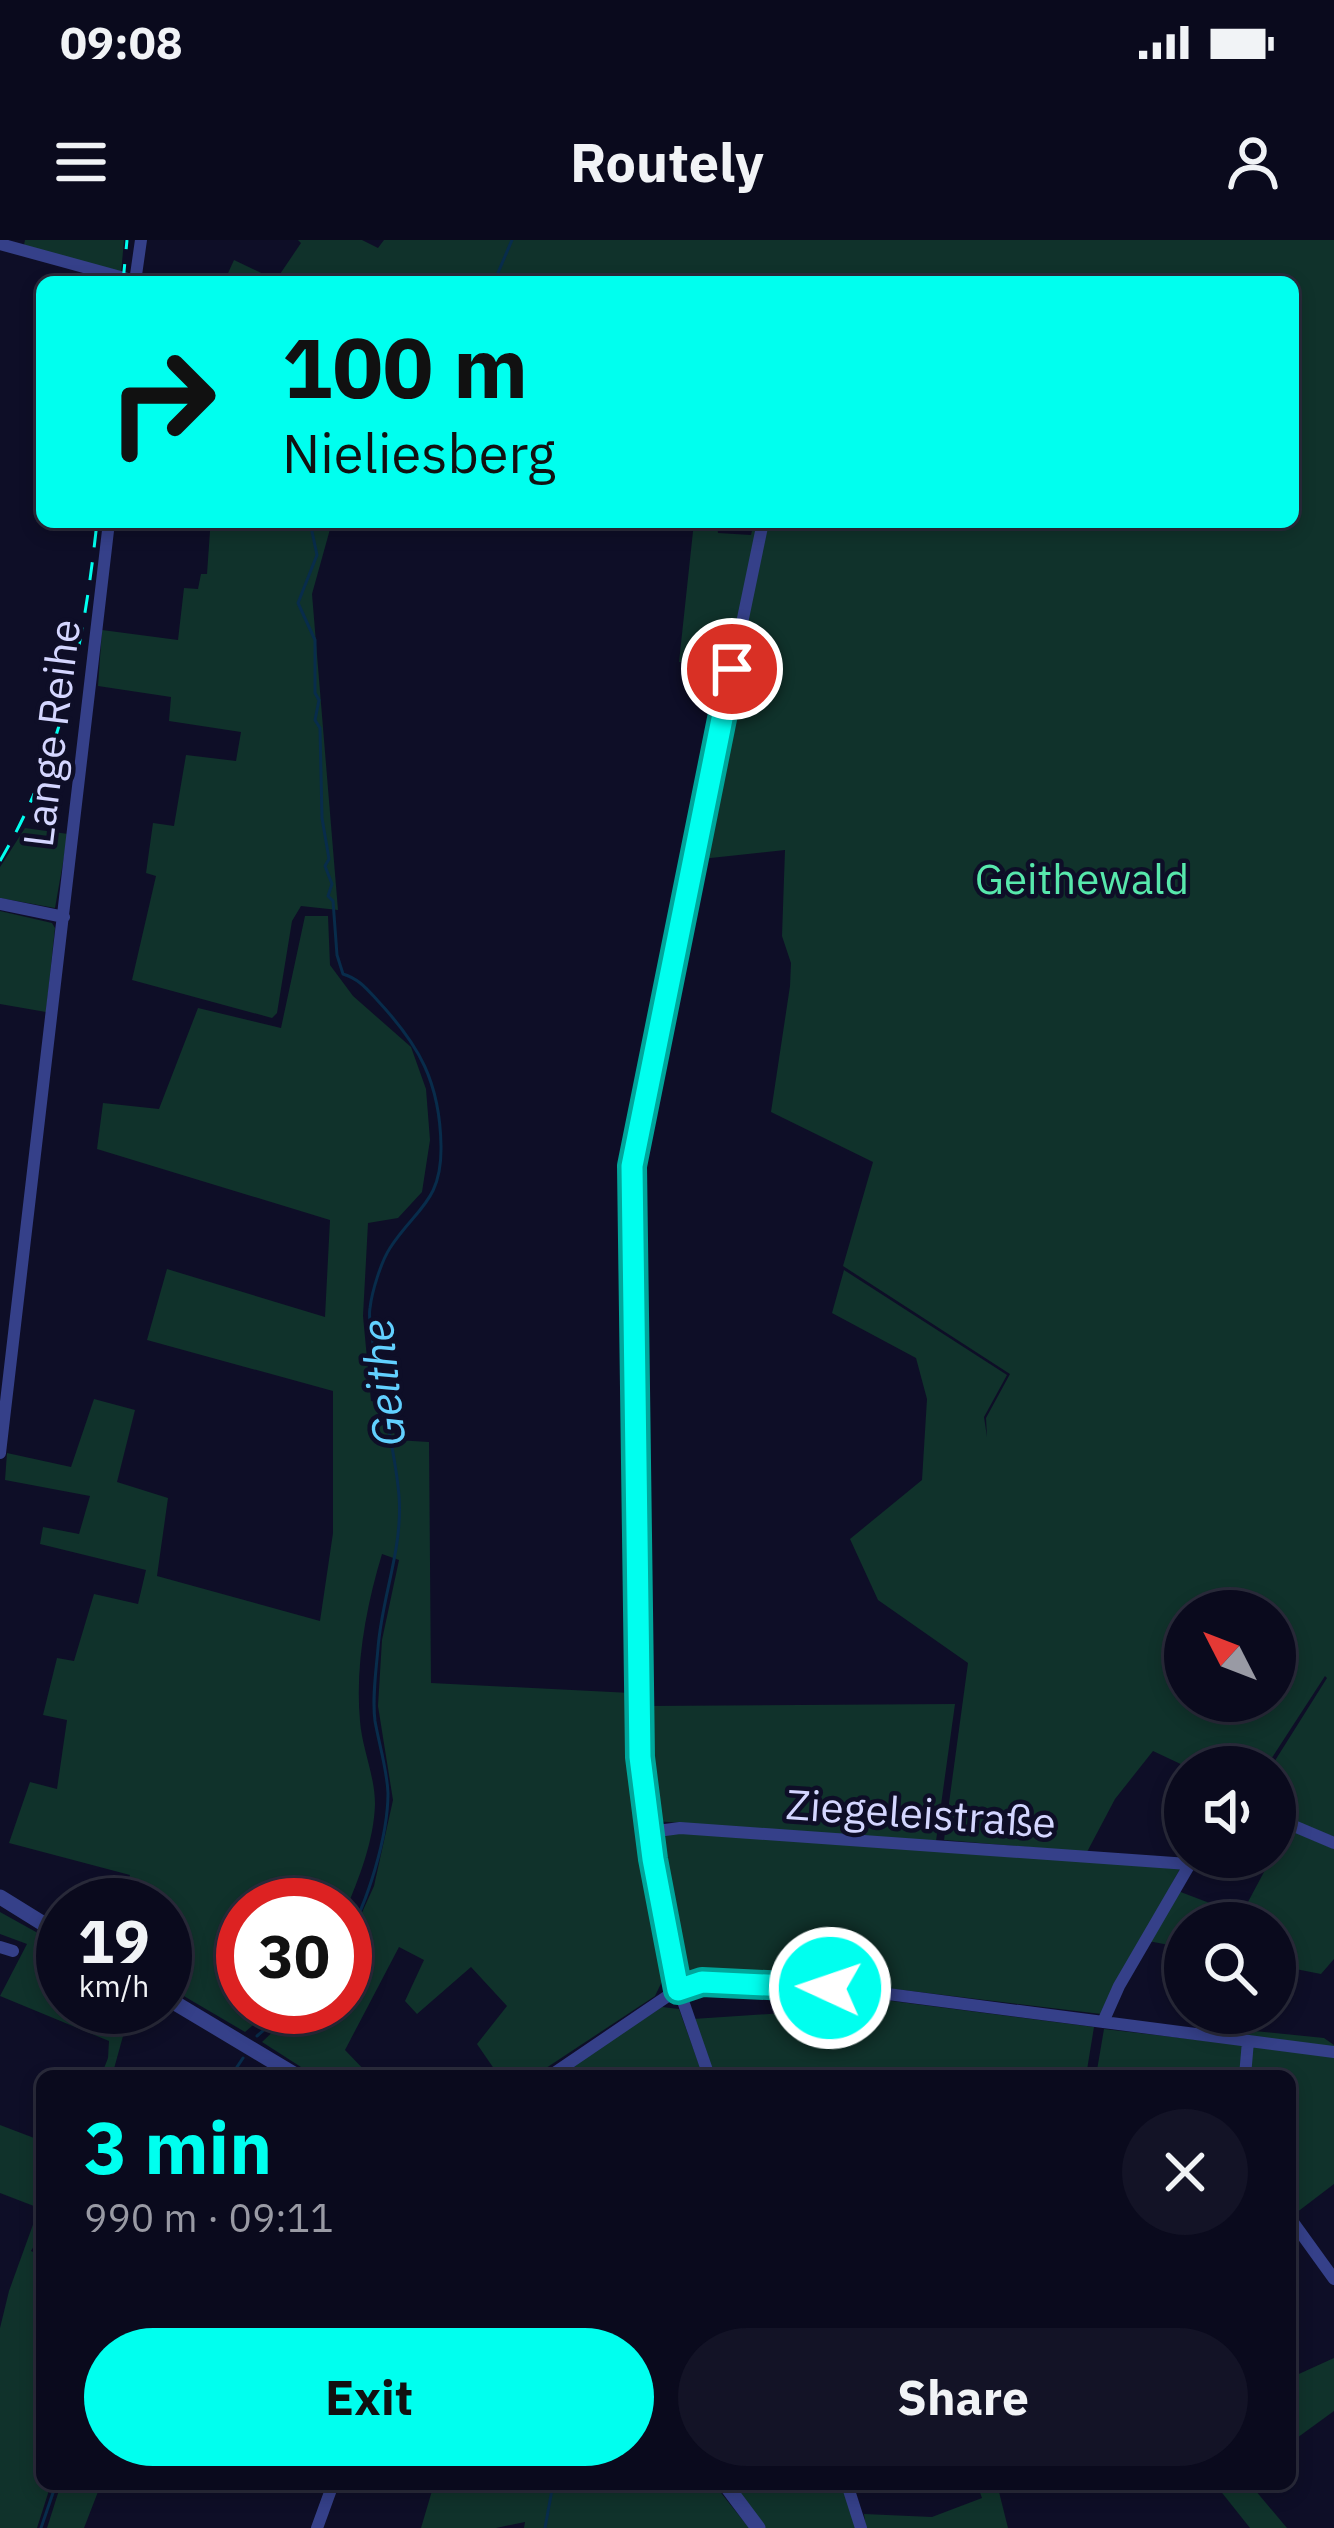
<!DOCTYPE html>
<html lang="en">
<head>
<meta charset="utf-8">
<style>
  :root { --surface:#0a0a1d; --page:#131326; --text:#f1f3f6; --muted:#999aa4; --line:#2a2b3b; --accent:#00ffef }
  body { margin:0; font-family:"IBM Plex Sans",sans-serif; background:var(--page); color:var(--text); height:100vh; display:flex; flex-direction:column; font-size:45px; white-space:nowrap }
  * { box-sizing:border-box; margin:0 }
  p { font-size:39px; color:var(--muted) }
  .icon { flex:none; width:66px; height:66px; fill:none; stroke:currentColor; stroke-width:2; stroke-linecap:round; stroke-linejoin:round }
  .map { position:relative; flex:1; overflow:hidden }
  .panel { position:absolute; left:36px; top:1830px; width:1260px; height:420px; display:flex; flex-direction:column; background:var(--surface); border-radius:18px; box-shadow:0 6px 18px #0003,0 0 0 3px var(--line) }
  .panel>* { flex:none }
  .guide { position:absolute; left:36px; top:36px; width:1263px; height:252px; border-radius:18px; box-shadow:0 6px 18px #0003,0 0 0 3px var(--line); background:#00ffef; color:#111; overflow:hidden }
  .needle { width:78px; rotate:312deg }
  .tools { position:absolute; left:1164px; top:1350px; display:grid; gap:24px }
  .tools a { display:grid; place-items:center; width:132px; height:132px; border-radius:50%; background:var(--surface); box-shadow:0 6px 18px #0003,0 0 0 3px var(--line); font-size:60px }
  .speed { position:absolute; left:36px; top:1638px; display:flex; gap:24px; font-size:60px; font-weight:700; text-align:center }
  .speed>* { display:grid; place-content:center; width:156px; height:156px; border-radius:50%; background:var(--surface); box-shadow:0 6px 18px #0003,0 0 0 3px var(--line); line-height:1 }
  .speed small { font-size:30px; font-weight:400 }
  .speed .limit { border:18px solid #d22; background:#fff; color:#111 }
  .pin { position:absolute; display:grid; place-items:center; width:102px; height:102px; color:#fff; margin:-51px; border:6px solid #fff; border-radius:50%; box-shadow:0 3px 12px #0007 }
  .me { position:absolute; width:132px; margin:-66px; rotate:273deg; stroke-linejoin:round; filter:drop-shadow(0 0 9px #0008) }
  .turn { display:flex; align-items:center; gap:42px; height:252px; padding:0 48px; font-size:54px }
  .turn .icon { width:156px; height:156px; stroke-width:2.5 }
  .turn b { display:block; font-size:84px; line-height:102px }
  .round { display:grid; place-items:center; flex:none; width:126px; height:126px; border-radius:63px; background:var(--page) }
  .overview { display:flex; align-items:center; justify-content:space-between; height:204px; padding:0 48px }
  h1 { font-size:72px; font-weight:700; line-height:90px; color:var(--accent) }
  .action { display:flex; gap:24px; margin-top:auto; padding:24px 48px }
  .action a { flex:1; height:138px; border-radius:72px; background:var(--accent); color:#111; font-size:48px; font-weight:700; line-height:138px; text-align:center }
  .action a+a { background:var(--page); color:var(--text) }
  .status { display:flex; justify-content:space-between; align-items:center; height:84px; padding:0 60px; background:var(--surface); direction:ltr }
  .status svg { height:33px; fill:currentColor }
  header { display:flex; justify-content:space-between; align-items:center; height:156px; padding:0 48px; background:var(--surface); font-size:54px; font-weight:700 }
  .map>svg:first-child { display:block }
</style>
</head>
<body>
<div class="status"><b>09:08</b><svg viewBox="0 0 49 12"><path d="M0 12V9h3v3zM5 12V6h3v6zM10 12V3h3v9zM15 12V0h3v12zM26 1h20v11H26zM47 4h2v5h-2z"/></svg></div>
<header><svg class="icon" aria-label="menu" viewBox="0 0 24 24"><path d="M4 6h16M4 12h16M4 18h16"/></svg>Routely<svg class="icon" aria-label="person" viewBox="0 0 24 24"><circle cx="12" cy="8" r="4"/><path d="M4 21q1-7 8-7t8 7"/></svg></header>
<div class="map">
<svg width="1334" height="2288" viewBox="0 0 1334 2288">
  <rect width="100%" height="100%" fill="#0e0e27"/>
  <path fill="#10322b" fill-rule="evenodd" d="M25 0H124L121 34 24 5Z
    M298 0H362L378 8 384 0H1334V1597L1275 1573V1527H1271L1327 1438 1325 1436 1266 1527H1187L1153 1511 1115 1559 1087 1612 944 1600 968 1423 878 1360 850 1299 922 1240 927 1159 916 1118 832 1073 844 1030 1007 1135 984 1177 987 1197 986 1178 1010 1134 843 1026 873 922 771 872 790 746 791 723 782 696 785 610 692 620 733 401 728 422H679L694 282H717L718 293 751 295 754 282H1293V42H224L234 20 276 40 301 3ZM1185 1371H1275V1461H1185Z
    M194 282H332L312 354 338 670 301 666 292 681 277 773 272 778 132 740 156 636 146 633 153 583 174 586 186 515 236 521 241 492 169 481 171 457 98 446 102 390 178 400 184 348 198 349 201 334H207L210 291 193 288Z
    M25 588 68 594 55 668 0 658V627Z
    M0 671 52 683 55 688 46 772 0 764Z
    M305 676H328L330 725 353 756 411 807 426 849 430 900 422 952 398 978 368 983 363 1076 371 1161 387 1164 396 1200 429 1202 431 1443 631 1453 639 1593 667 1731 655 1756 534 1836H499L477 1804 507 1766 471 1727 417 1774 405 1761 424 1720 399 1707 345 1810 370 1836H315L262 1802 299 1767H345V1710L374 1646 393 1560 378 1466 382 1400 399 1320 382 1314C366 1367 355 1426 360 1481 362 1508 375 1536 375 1564 374 1601 359 1638 345 1672V1665H243V1767H274L245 1792 165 1745V1665H120L130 1635 9 1603 30 1542 57 1549 67 1480 43 1475 57 1418 74 1421 94 1354 138 1364 146 1330 40 1304 43 1287 79 1294 90 1256 5 1240 7 1213 71 1227 94 1159 135 1170 117 1242 168 1258 157 1336 320 1381 333 1293V1151L147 1100 167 1029 325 1077 330 980 97 909 103 863 159 869 198 768 281 788Z
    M955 1464 936 1601 654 1581 648 1466Z
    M1287 1589 1334 1609V1719L1321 1734 1275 1725V1683H1185V1708L1148 1701 1178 1651 1241 1675Z
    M672 1592 1181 1627 1101 1774 812 1739 684 1736 656 1615 657 1602Z
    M0 1672 63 1707V1767H131L112 1836H101L108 1818 109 1801 0 1756 27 1704 0 1694Z
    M814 1751 1094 1787 1086 1836H557L662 1767 679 1769 702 1833 693 1779 814 1771Z
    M1104 1789 1242 1805 1244 1790 1324 1798 1334 1805V1944L1296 1973 1290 1965V1836H1096Z
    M0 1885 42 1901V1992L31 2011 42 2016V2244H51L37 2288H0V2088L9 2051 39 1968 0 1953Z
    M1334 2118V2171L1290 2203V2138Z
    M61 2244H101L84 2288H47Z
    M434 2244H714L749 2288H524L525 2282 496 2288H421Z
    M732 2244H845L858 2288H764Z
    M977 2244H1016L999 2252 1008 2288H866L864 2274 932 2277 982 2258Z
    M1215 2244H1250L1287 2288H1250Z"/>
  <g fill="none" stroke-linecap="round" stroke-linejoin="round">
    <path stroke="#082c4b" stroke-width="3" d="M494 42 512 0
      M310 282 317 315 298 363 315 400V453L319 460 315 480 320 488 322 578 329 619 325 626 332 644 328 656 333 661 337 715 343 734C359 739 366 748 378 761 419 805 440 842 441 906 442 962 416 968 390 1008 381 1022 372 1051 370 1068 368 1079 372 1093 373 1104 379 1155 395 1205 399 1256 403 1309 382 1356 378 1408 376 1432 372 1458 375 1481 379 1504 387 1529 388 1553 388 1595 368 1664 345 1700
      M257 1796 290 1767
      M231 1836 243 1818
      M41 2288 56 2244
      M545 2288 553 2244"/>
    <path stroke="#354089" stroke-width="12" d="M0 4 135 41
      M135 42 141 0
      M0 664 64 677
      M0 1213 109 282
      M1275 1578 1334 1603
      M650 1592 680 1588 1188 1624
      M0 1707 13 1711
      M1103 1782 1119 1746 1194 1617
      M550 1836 678 1749 702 1742 857 1750 1334 1812
      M709 1836 675 1738 647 1579 640 1517 633 925 642 865 763 282
      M1245 1836 1248 1801
      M1290 1978 1334 2039
      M847 2244 861 2288
      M317 2288 333 2244"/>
    <path stroke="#354089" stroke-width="15" d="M0 1657 63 1696
      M165 1757 297 1836
      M725 2244 758 2288"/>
    <path stroke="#00ffef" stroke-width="3" stroke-dasharray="18 15" stroke-linecap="butt" d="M123 42 127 0
      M0 621C63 514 84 403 97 282"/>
  </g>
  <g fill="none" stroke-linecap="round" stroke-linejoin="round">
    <g stroke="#00a69b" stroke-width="30">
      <path id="route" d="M732 429 632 926 640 1517 653 1619 678 1750 702 1742 830 1748"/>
    </g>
    <use href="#route" stroke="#00ffef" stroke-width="21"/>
  </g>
  <g text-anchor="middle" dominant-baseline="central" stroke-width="9" stroke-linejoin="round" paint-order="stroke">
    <g font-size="42" fill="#d4d6ff" stroke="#0e0e27">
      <text transform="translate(51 493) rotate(-83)">Lange Reihe</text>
      <text transform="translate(921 1573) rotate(4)">Ziegeleistraße</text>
    </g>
    <g font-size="42" fill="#57e8ac" stroke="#0e0e27">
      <text x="1082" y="638">Geithewald</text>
    </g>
    <g font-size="45" font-style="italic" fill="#62d0ff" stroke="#0e0e27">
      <text transform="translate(382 1143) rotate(-96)">Geithe</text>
    </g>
  </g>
</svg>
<div class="tools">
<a><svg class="needle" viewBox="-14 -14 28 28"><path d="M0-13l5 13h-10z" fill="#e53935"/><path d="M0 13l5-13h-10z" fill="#999aa4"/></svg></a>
<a><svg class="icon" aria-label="sound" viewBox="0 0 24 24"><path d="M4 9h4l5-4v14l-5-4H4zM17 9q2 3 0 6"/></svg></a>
<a><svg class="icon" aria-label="search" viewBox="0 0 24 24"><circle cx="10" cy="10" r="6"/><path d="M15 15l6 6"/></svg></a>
</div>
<div class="speed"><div>19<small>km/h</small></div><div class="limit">30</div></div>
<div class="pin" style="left:732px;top:429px;background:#d93025"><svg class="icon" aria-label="arrive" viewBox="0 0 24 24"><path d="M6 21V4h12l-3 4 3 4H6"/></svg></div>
<svg class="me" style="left:830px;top:1748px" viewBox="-20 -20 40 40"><circle r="17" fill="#00ffef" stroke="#fff" stroke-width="3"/><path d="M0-11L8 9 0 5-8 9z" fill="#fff"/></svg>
<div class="guide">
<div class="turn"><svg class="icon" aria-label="right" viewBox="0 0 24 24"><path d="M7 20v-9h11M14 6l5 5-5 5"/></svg><div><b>100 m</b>Nieliesberg</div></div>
</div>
<section class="panel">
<div class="overview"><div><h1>3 min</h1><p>990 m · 09:11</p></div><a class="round"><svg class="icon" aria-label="close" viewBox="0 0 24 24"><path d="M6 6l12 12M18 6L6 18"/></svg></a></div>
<div class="action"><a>Exit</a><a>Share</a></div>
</section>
</div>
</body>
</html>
